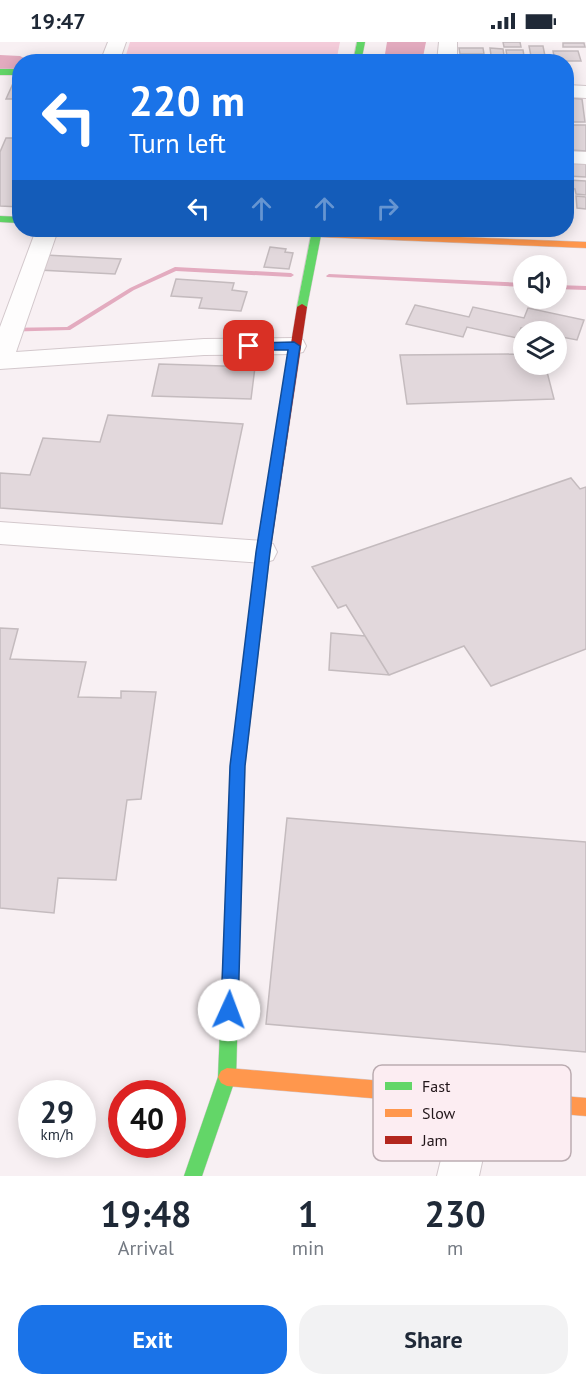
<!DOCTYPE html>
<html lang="en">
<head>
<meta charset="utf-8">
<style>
  :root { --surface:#fff; --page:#f2f2f3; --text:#1f2937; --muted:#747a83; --accent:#1a73e8 }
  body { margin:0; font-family:"PT Sans",sans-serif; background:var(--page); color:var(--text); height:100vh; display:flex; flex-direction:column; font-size:22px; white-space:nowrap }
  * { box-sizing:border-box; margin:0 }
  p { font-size:20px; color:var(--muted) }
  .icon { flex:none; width:33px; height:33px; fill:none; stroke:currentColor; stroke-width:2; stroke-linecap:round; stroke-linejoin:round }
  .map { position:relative; height:1134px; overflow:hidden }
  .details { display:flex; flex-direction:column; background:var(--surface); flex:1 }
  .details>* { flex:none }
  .top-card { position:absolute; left:12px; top:12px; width:562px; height:183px; border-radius:24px; box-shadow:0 3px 15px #0003; background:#1a73e8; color:#fff; overflow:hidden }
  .controls { position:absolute; left:513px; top:213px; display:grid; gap:12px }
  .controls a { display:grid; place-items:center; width:54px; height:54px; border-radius:50%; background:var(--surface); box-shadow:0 3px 15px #0003; font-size:30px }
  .speed { position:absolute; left:18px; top:1038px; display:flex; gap:12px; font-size:30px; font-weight:700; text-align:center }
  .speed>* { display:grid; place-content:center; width:78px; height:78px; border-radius:50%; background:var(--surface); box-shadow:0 3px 15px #0003; line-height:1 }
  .speed small { font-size:15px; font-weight:400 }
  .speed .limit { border:9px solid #d22; background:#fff; color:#111 }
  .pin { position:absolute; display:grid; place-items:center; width:51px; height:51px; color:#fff; margin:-26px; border-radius:12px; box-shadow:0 3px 9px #0006 }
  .me { position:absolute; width:66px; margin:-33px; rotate:2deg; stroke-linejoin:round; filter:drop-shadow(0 0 4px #0008) }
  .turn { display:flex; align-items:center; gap:21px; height:126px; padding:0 18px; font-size:27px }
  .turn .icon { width:78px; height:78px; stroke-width:2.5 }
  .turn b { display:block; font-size:42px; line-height:51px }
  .lanes { display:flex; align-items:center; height:57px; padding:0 18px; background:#0003; justify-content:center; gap:30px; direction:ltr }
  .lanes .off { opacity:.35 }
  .eta { display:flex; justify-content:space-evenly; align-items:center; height:102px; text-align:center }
  .eta b { font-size:36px; font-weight:700; line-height:42px }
  .cta { display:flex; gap:12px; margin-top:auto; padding:12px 18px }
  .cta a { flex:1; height:69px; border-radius:24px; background:var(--accent); color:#fff; font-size:24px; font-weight:700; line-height:69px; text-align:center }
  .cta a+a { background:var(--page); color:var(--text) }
  .status { display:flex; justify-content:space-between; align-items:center; height:42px; padding:0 30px; background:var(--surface); direction:ltr }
  .status svg { height:16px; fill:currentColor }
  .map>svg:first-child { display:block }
</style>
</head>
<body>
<div class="status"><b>19:47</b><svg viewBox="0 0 49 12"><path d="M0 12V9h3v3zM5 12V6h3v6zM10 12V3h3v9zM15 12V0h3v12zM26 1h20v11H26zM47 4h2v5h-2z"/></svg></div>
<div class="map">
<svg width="586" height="1134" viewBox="0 0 586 1134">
  <rect width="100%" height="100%" fill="#f8f0f3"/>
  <path fill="#f5cddb" d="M130 0H340L336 20 125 16Z"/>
  <path fill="#e3abbf" d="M387 0H426L423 15 385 12Z"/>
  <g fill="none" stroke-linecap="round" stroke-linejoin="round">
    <path fill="#e3abbf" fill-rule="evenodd" d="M175 225 291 231 294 233 291 235 176 229 134 248 70 288 0 290V286L67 285 130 246Z
      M329 232 524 241V245L327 235 326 234Z
      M556 243 586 244V248L556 247Z"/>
    <path fill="#e3abbf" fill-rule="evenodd" d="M0 13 20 14 32 20H20V32L0 31Z"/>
  </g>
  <path fill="#e2d8dc" stroke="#c4bbbe" stroke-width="1.5" d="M503 0H520L521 5H504Z
    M563 1H584L585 5H563Z
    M529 4H543L545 14H531Z
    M459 6H483L484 12H460Z
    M490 6 503 7 505 20H492Z
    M506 8H523L525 20H508Z
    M553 9H578L581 19H555Z
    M455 13 482 14 483 19 455 18Z
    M15 37H20V71H15L19 57H6Z
    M567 56 582 57 585 80H570Z
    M568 83H586V109L571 108Z
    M6 96H20V165L0 164V110Z
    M568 118 586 119V135L567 134Z
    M567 138 586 139V153L576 152 575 147 567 146Z
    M576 154 586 155V167L577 166Z
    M270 205 286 207 285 210 293 211 289 227 264 225Z
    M45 213 121 217 115 232 39 228Z
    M176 237 234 241 232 248 247 250 241 269 199 266 202 256 171 254Z
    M415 263 469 275 473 265 524 276 528 266 584 278 577 298 556 294V290H537L521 286 517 296 467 285 463 295 406 282Z
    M524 312V322H545L554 357 407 362 400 313Z
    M159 322 255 325 251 357 152 354Z
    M108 373 243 382 222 482 0 466V431L30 433 43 396 100 400Z
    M571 436 580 447 586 445V607L491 644 464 604 389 633 346 563 338 566 312 525Z
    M0 586 18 587 10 617 86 620 78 655 121 656V649L156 650 141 757 127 758 116 838 58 836 54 871 0 866Z
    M331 591 365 594 389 633 329 628Z
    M287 776 586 800V1010L266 982Z"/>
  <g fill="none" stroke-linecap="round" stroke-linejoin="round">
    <g stroke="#d3c8cc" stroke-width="2">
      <path id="street" d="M108 0H126L119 20H100Z
        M439 0H457V20H437Z
        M567 43 586 44V56L567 55Z
        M567 109 586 110V122L567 121Z
        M36 188H58L16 310 204 297 294 296 303 298 306 304 303 310 294 312 204 313 0 327V285Z
        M0 480 263 499 273 502 277 510 273 518 263 521 0 502Z
        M476 1036 490 1042 496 1056 479 1134H437L456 1056 462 1042Z"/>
    </g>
    <g stroke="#d3c8cc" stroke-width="1">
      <path id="fast" d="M357 0H365L361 20H353Z
        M0 27H20V33H0Z
        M0 174 20 175V181L0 180Z
        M312 188H322L307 265 302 268 297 265Z
        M263 507 270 512 245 724 236 1035 202 1134H184L218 1035 231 724 256 512Z"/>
    </g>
    <g stroke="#d3c8cc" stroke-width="1">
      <path id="slow" d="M218 188H285L586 200V206L223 191Z
        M227 1026 586 1056V1074L227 1044 221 1041 218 1035 221 1029Z"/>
    </g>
    <g stroke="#d3c8cc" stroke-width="1">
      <path id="jam" d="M302 262 307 265 270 512 263 517 256 512 297 265Z"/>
    </g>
    <use href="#street" fill="#fefdfd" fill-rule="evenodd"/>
    <use href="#fast" fill="#63d668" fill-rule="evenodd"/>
    <use href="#slow" fill="#ff974d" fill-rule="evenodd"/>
    <use href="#jam" fill="#b3261e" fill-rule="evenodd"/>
  </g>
  <path fill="#1a73e8" stroke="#114b97" stroke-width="1.5" d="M294 300 300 304 270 510 245 724 238 968 235 973 229 976 223 973 221 968 230 724 256 510 288 308H249L244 304 249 301Z"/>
  <rect x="373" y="1023" width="198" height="96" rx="9" fill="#fcedf2" stroke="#bbacb1" stroke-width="1.5"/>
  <rect x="385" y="1040" width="27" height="8" fill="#63d668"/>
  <rect x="385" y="1067" width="27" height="8" fill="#ff974d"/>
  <rect x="385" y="1094" width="27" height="8" fill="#b3261e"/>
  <g font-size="16" fill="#22161a">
    <text x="422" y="1050">Fast</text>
    <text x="422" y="1077">Slow</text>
    <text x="422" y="1104">Jam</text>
  </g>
</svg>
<div class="controls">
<a><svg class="icon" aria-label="sound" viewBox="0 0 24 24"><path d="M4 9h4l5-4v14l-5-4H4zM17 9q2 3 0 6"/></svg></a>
<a><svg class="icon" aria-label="layers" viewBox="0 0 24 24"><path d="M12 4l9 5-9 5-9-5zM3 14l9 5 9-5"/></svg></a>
</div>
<div class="speed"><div>29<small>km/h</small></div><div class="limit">40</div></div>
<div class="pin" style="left:249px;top:304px;background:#d93025"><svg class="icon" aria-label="arrive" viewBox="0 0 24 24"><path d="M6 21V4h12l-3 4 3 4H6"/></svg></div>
<svg class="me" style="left:229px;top:968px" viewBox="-20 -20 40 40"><circle r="19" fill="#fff"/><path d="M0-13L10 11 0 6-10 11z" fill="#1a73e8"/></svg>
<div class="top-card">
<div class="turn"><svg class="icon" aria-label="left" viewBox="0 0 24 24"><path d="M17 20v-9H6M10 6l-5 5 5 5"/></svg><div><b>220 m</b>Turn left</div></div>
<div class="lanes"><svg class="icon" aria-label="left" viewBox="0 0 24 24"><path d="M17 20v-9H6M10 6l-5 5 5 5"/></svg><svg class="icon off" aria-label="ahead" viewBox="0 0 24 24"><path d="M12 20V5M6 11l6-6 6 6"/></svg><svg class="icon off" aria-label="ahead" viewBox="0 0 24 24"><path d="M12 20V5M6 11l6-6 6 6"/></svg><svg class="icon off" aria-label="right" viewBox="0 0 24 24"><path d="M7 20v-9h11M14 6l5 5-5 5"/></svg></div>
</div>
</div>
<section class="details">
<div class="eta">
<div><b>19:48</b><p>Arrival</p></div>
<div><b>1</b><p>min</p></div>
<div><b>230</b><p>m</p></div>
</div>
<div class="cta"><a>Exit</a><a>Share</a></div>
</section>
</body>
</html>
